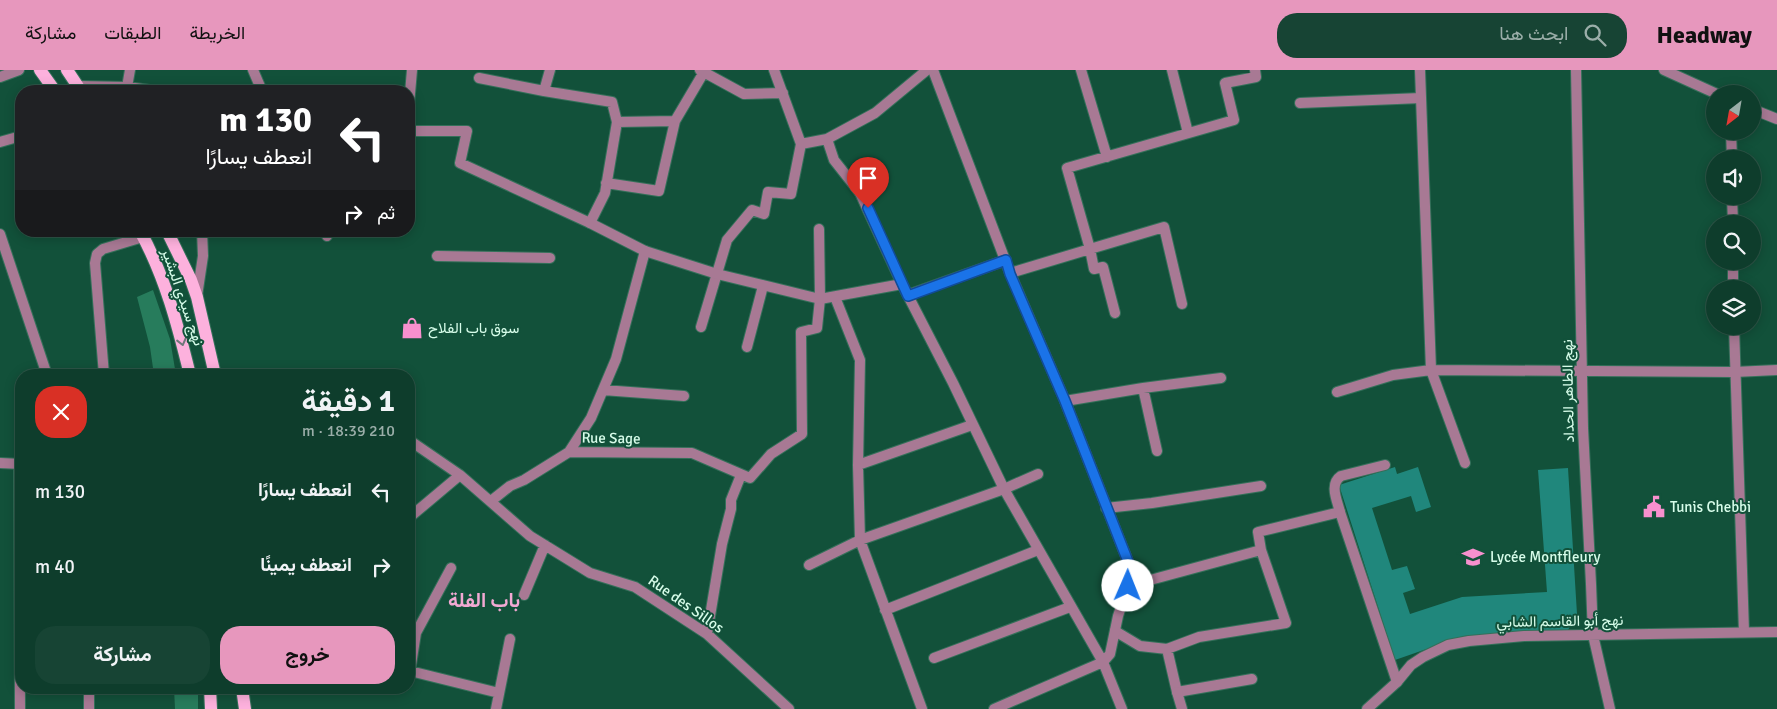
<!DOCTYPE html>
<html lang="ar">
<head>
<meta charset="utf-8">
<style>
  :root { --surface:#0e3d2c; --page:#174434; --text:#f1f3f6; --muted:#9baea9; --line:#2e5648; --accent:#e797bd }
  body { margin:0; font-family:Signika,Vazirmatn,sans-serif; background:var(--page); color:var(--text); direction:rtl; height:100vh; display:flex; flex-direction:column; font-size:19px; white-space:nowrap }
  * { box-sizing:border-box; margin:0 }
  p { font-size:16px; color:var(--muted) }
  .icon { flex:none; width:28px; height:28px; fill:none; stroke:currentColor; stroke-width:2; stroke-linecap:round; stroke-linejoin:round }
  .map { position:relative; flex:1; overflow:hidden; direction:ltr }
  .details { position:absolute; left:15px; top:299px; width:400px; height:325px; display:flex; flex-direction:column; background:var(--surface); border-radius:20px; box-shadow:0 2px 12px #0003,0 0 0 1px var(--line); direction:rtl }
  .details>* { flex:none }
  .guide { position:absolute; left:15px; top:15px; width:400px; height:152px; border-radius:20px; box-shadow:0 2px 12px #0003,0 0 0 1px var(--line); direction:rtl; background:#202124; color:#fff; overflow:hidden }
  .needle { width:32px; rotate:211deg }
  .buttons { position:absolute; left:1706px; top:15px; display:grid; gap:10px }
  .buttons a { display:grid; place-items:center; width:55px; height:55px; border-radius:50%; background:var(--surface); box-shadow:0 2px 12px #0003,0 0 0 1px var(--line); font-size:25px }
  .pin { position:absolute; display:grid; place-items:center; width:42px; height:42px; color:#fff; margin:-51px -21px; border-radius:50% 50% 50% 0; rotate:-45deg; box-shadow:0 0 5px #0007 }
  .pin .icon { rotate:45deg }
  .me { position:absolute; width:55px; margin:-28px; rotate:1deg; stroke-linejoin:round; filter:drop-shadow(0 0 4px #0008) }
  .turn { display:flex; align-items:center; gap:18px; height:105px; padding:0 20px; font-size:22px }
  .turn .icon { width:65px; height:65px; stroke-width:2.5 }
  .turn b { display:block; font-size:35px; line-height:42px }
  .then { display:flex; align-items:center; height:48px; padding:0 20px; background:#0003; gap:10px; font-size:19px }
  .round { display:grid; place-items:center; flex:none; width:52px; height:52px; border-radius:20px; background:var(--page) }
  .overview { display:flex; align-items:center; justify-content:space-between; height:85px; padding:0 20px }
  h1 { font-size:30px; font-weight:700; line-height:38px }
  .button { display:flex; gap:10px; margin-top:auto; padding:10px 20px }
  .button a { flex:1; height:58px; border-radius:20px; background:var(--accent); color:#111; font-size:20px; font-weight:700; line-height:58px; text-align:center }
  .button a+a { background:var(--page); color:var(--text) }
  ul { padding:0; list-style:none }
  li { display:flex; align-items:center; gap:15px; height:75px; padding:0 20px }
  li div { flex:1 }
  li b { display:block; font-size:19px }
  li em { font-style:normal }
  header { display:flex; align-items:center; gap:30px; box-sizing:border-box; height:70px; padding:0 25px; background:var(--accent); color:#111 }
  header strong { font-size:24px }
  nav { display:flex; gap:28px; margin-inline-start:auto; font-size:18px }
  .search { width:350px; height:45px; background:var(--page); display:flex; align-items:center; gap:12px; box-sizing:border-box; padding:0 18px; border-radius:20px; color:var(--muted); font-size:19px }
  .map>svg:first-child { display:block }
</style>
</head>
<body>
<header>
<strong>Headway</strong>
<div class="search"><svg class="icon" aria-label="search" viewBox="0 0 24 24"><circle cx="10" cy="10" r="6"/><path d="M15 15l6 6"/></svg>ابحث هنا</div>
<nav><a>الخريطة</a><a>الطبقات</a><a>مشاركة</a></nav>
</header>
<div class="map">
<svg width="1777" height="639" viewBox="0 0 1777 639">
  <rect width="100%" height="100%" fill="#12513a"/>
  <path fill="#277c5c" d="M153 220 170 269 176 305H154L150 277 137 227Z
    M174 618H198V639H175Z"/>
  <path fill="#20877c" d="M1395 397 1397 404 1418 397 1431 437 1416 442 1411 426 1372 438 1392 500 1407 496 1415 519 1403 523 1410 544 1462 527 1547 522 1538 400 1568 398 1577 544 1568 560 1464 566 1395 590 1339 415Z"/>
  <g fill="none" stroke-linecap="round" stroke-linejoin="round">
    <g stroke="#35705a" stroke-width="12">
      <path id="pedestrian" d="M700 0 744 24 783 23
        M1081 0 1107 87
        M1172 0 1188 63
        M479 8 544 21 612 32 617 52
        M544 21 550 0
        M409 35 412 0
        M827 69 834 90 860 123
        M801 74 827 69 875 43 927 0
        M606 113 659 121 675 51
        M590 153 605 123 617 52 675 51 704 2
        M437 186 550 188
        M1010 203 1090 179 1067 98 1234 50 1225 13 1256 7 1255 0
        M835 227 860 290 858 395 860 470 922 639
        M1115 243 1103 197 1094 199 1090 179 1164 157 1182 234
        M701 257 727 170 752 140 764 144 768 122 791 124 801 74 774 0
        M747 277 763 216
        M1143 318 1157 381
        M603 320 684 326
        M1065 331 1143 318 1221 308
        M409 370 460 405 530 466 590 503 635 517 707 564 789 639
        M569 382 591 348 616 289 645 181
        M19 394 20 639
        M858 395 972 355
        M491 431 510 416 524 410 569 382 692 383 750 408 771 384 802 364 801 262 817 258 820 229
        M1106 438 1152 433 1261 416
        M409 452 410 447 460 405
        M809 495 860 470 1004 419 1038 404
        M451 498 416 563 410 601 499 623
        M1128 516 1261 480
        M524 525 545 475
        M885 540 1038 480
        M1115 561 1140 576 1167 579
        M707 564 722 474 731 439V430L741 405
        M934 588 1070 537
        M1252 609 1177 622 1167 579 1199 567 1286 553 1261 480 1258 462 1340 442
        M89 639V618
        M496 639 510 569"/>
    </g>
    <g stroke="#35705a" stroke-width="12">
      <path id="minor" d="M253 0 262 21
        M933 0 1010 203 1065 331 1129 494 1130 509 1118 546 1110 584 1103 592 994 639
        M1420 0 1431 300 1465 393
        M1664 0 1717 24
        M0 7 19 0
        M77 16 127 17 157 21
        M127 17 130 0
        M1300 33 1421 28
        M1752 39 1777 49
        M409 61H467L460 93 590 153 645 181 717 204 820 229 902 214
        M1731 61 1732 89
        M0 72 21 66
        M860 123 902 214 953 313 1004 419 1103 592 1122 639
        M1732 126 1733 154
        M819 159 820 229
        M0 164 47 305
        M327 166 328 161
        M1733 191V219
        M908 225 1006 190
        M197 226 203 186 202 161
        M1734 256 1744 562
        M104 305 95 193 97 184 103 179 143 167
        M1337 322 1393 305 1431 300 1734 302 1777 300
        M0 393 21 394
        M1385 395 1341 406C1329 414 1337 430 1340 442L1397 612
        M1177 622 1182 639"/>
    </g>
    <g stroke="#35705a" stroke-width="12">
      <path id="tertiary" d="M1576 0 1583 358 1591 514 1593 565 1610 639
        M1367 639 1397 612 1411 595 1423 587 1448 575 1469 571 1524 566 1777 562"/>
    </g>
    <g stroke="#35705a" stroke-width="14">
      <path id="primary" d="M40 0 55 21
        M67 0 81 21
        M140 161C165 206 178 256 190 305
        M167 161 191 210 197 227 215 305
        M210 618 211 639
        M242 618 245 639"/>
    </g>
    <use href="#pedestrian" stroke="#a87994" stroke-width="10"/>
    <use href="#minor" stroke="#a87994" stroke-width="10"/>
    <use href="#tertiary" stroke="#a87994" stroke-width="10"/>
    <use href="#primary" stroke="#fdb1dd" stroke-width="12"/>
  </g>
  <defs><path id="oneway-chevron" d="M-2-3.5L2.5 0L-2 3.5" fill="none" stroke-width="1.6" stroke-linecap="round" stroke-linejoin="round" transform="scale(1.25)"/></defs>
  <use stroke="#70777b" href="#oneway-chevron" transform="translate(182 272) rotate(76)"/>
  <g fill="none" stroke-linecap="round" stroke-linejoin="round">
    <g stroke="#114b97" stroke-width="12">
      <path id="route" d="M868 138 908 226 1006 190 1010 204 1065 331 1129 494 1130 503 1128 516"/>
    </g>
    <use href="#route" stroke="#1a73e8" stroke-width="9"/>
  </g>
  <defs>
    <g id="shop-bare" transform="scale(1.725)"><path d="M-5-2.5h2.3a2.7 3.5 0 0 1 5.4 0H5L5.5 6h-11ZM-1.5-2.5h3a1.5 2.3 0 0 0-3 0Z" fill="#f790ce" stroke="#12513a" stroke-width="2.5" paint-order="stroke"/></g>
    <g id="civic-bare" transform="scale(1.725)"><path d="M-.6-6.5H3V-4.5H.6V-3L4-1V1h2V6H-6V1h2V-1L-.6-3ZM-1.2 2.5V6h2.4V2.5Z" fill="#f790ce" stroke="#12513a" stroke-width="2.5" paint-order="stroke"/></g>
    <g id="school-bare" transform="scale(1.725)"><path d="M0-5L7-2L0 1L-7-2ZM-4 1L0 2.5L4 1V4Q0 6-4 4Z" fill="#f790ce" stroke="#12513a" stroke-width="2.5" paint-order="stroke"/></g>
  </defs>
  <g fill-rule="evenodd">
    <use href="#shop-bare" x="412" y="258"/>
    <use href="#civic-bare" x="1654" y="437"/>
    <use href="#school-bare" x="1473" y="487"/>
  </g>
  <g text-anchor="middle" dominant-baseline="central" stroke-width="4" stroke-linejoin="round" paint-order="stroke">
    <g font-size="15" fill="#d7fdea" stroke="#12513a">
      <text transform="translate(183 227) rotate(71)">نهج سيدي البشير</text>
      <text transform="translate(1568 321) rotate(-91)">نهج الطاهر الحداد</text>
      <text transform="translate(611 368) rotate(1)">Rue Sage</text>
      <text transform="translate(686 534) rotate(35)">Rue des Sillos</text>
      <text transform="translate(1560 551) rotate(-1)">نهج أبو القاسم الشابي</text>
    </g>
    <g font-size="15" fill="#d7fdea" stroke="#12513a" text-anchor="start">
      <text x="428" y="258">سوق باب الفلاح</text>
      <text x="1670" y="437">Tunis Chebbi</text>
      <text x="1490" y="487">Lycée Montfleury</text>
    </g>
    <g font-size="20" font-weight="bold" fill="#f2a9d3" stroke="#12513a">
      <text x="484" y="530">باب الفلة</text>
    </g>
  </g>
</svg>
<div class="buttons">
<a><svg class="needle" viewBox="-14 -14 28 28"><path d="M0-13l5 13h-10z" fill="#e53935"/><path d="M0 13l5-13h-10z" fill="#9baea9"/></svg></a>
<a><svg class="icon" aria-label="sound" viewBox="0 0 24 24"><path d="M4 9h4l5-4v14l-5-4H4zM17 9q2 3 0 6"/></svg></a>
<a><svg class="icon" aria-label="search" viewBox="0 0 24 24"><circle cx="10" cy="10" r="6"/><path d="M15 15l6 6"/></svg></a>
<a><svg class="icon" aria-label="layers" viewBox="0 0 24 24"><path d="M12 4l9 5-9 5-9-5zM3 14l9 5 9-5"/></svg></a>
</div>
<div class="pin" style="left:868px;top:138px;background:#d93025"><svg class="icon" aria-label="arrive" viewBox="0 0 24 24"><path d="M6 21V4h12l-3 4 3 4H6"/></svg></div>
<svg class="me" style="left:1128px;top:516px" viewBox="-20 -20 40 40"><circle r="19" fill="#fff"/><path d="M0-13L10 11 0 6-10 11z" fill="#1a73e8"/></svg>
<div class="guide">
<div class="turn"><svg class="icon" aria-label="left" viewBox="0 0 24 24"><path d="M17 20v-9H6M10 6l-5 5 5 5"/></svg><div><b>130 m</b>انعطف يسارًا</div></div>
<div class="then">ثم<svg class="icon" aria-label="right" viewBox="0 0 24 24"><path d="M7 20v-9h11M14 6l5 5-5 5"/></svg></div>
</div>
<section class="details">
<div class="overview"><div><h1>1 دقيقة</h1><p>210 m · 18:39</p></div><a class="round" style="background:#d93025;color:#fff"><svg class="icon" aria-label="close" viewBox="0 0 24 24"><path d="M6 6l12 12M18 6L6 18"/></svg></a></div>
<ul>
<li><svg class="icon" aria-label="left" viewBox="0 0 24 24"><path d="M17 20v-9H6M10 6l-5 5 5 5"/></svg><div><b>انعطف يسارًا</b></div><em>130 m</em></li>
<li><svg class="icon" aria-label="right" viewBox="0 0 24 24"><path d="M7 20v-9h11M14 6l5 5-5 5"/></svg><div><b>انعطف يمينًا</b></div><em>40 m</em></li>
</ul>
<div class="button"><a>خروج</a><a>مشاركة</a></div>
</section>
</div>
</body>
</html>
